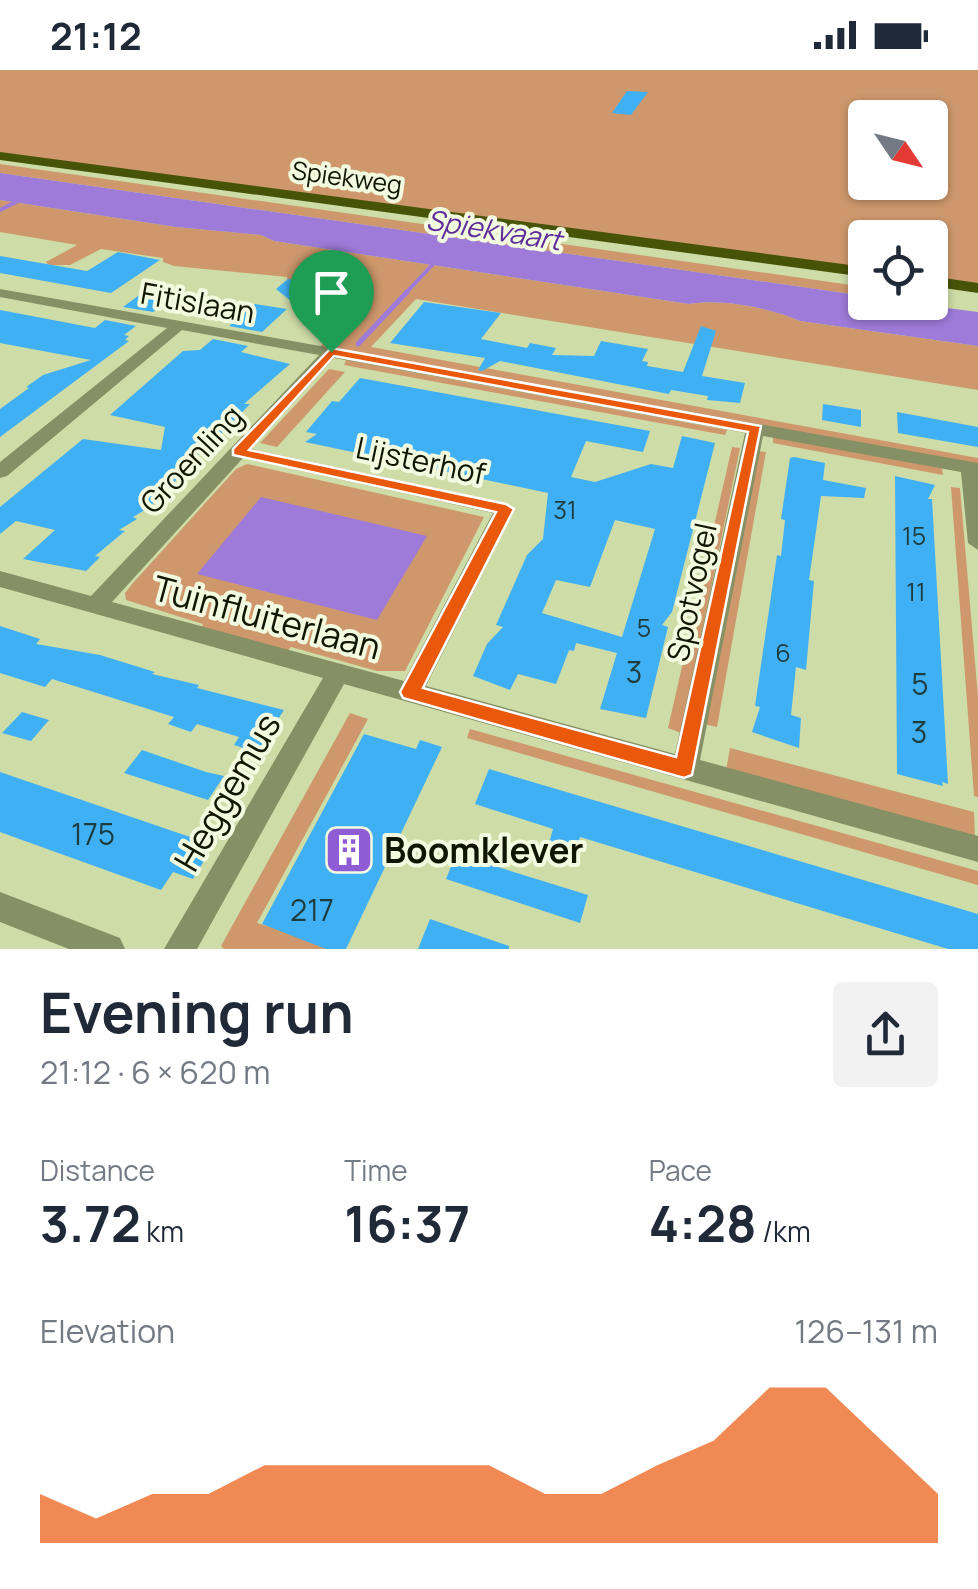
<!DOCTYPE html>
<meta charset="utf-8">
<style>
:root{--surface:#fff;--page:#f2f2f3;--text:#1f2937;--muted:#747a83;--accent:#ea580c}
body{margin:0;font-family:Manrope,sans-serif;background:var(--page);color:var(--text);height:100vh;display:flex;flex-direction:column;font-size:38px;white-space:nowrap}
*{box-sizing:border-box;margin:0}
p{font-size:32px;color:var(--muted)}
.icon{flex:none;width:55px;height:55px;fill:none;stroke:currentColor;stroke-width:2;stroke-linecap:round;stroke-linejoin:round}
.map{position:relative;height:879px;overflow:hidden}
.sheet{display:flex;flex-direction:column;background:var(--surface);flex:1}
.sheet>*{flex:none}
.needle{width:65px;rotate:125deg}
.tools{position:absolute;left:848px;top:30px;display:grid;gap:20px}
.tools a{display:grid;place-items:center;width:100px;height:100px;border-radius:10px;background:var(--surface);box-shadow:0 2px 8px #0004;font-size:50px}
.pin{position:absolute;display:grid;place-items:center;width:85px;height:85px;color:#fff;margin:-102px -42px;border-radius:50% 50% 50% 0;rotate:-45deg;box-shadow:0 0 10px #0007}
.pin .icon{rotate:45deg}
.round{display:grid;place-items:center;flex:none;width:105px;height:105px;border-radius:10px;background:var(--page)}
.headline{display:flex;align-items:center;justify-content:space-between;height:170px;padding:0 40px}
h1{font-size:55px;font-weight:700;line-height:75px}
.figures{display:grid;grid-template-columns:repeat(3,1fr);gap:15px;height:170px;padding:10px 40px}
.figures div{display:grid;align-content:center}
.figures b{font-size:50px;font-weight:700}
.figures small{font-size:28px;font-weight:400}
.figures p{font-size:28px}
.chart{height:280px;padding:20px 40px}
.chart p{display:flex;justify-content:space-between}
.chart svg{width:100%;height:180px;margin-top:10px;fill:var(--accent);opacity:.7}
.status{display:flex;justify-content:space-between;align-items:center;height:70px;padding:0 50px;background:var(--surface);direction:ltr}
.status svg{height:28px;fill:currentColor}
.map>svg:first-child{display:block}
.green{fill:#ce986c;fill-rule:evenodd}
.water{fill:#9e7bd9}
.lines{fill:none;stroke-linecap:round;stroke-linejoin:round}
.stream-far1{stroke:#9e7bd9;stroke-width:4}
.stream{stroke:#9e7bd9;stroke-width:5}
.building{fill:#40b0f4;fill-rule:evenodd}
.minor{fill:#859064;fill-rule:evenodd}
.major{fill:#475408;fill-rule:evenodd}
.route{fill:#ea580c;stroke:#fff;stroke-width:2.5;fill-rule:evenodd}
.labels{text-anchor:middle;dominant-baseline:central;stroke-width:8;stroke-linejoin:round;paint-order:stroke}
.far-street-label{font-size:25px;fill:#111603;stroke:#f2fadf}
.number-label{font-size:25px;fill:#1d3c3f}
.far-water-label{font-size:28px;font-style:italic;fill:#5e2c9b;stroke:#f2fadf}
.street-label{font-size:30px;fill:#111603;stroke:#f2fadf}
.near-number-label{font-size:30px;fill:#1d3c3f}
.near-street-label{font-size:35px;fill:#111603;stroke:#f2fadf}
.near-poi-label{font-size:35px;font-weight:bold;fill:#111603;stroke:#f2fadf;text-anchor:start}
</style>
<div class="status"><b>21:12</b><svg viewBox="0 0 49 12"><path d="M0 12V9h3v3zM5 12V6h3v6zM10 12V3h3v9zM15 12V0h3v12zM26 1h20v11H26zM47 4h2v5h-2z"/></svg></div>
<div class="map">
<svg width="978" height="879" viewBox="0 0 978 879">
<rect width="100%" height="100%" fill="#cedca7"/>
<!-- green -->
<path class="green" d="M0 0H978V214L930 208V168H865V199L0 83ZM865 48H930V112H865Z
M0 94 865 217V226L0 103Z
M0 130 176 157 261 165 274 171 689 234C721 228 770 238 800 251L978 276V320L416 229 371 277 978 388V395L320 277 367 226 318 229 288 212 287 207 174 196 163 192V188L101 179 70 195H49L46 192 77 175 0 162Z
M346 290 727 360 725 365 344 295Z
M329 299 345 302 277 377 260 373Z
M773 367 942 398 943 405 773 373Z
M732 377 740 378 681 663 668 658Z
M756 381 766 382 717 657 704 654Z
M247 394 484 447 405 601H377L291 577 287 581 201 558 203 554 126 530 125 523 133 513 236 399Z
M951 417 960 418 978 627V727L974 726Z
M350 643 368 649 257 853 341 879H224L221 876Z
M470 659 978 801V815L467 668Z
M730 678 974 742 975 768 726 701Z"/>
<!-- water -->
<path class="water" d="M0 103 865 226V232L908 233 978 242V276L800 251C770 238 721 228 689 234L274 171 261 165 176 157 0 130Z
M261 427 427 466 377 550 197 504Z"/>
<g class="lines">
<!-- stream-far1 -->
<path class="stream-far1" d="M0 140 16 132
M405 224 432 195"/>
<!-- stream -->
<path class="stream" d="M358 274 407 222"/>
</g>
<!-- building -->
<path class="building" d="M627 21 648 22 631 45 612 43Z
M118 182 160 190 111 223 0 203V186L87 201Z
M288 209 342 218 312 248 276 219Z
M153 215 182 220 153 242 123 237Z
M424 232 501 243 481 269 527 278 530 273 556 278 552 285 594 286 601 271 648 279 642 291 648 292 647 296 683 302 701 256 716 261 702 306 745 313 740 333 707 330 708 326 671 320 669 324 648 320 500 291 482 301 478 300 485 288 390 273Z
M255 234 287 239 262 262 229 256Z
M0 240 95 258 105 250 136 256 124 265 129 266 125 270 129 271 0 367V339L29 318 26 317 43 305 91 290 0 273Z
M213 269 248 276 241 282 290 294 244 334H250L223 362 195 380 201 381 188 398 150 437 133 447 137 449 119 460 125 461 95 486 100 487 86 501 23 489 55 460 16 451 0 464V437L83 369 161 380 165 357 110 345 183 281 200 280Z
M360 308 650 361 643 382 586 371 571 407 595 412 651 394 673 398 682 366 715 373 672 542 662 555 668 557 646 648 600 639 617 583 576 573 574 581 569 580 556 614 518 604 510 620 473 606 487 574 503 557 496 555 527 485 543 469 548 423 305 372 317 364 306 362 332 331 339 332ZM615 450 655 459 622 567 542 543 556 510 590 517Z
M823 334 861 340V357L822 350Z
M897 342 978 357V377L898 363Z
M794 387 825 393 823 410 866 418 864 428 821 426 809 510 814 511 806 600 796 597 791 645 801 648 799 678 752 662 760 637 755 636 777 485 781 486 785 450 781 449 790 388Z
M895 406 935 415 928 429H932L948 714 942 712 943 716 897 704Z
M0 556 40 569 36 574 100 585 155 602 152 604 199 615 197 618 284 640 257 682 234 675 239 667 197 654 191 662 168 654 174 647 52 609 45 617 0 603Z
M22 642 49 650 31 671 2 663Z
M364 664 416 679 420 670 442 677 346 879H326L262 854Z
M142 680 206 702 224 706 208 730 124 703Z
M489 699 978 844V879H948L580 767 576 781 549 773 553 759 475 734Z
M0 702 193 768 187 778 208 784 193 809 173 802 161 820 0 762Z
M456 784 588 825 580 853 446 809Z
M430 849 509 876V879H418Z"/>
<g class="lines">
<!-- minor -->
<path class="minor" d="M0 219 978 393V480L968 473 961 402 763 366 700 690 978 766V792L344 614 197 879H164L323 608 0 517V501L91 526 319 285 182 260 7 406 0 408V392L167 258 0 227ZM334 288 745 363 675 684 426 616 515 439 505 433 251 379ZM243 388 493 443 404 611 112 532Z
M0 822 120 868 125 879H69L0 852Z"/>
<!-- major -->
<path class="major" d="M0 82 865 197V207L0 90Z
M930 206 978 213V223L930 216Z"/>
</g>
<!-- route -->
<path class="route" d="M331 278 761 356 692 705 684 708 403 628 400 622 496 442 233 385V379ZM334 286 748 362 676 687 423 618 514 439 506 434 249 380Z"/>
<!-- icons -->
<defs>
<g id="building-square" transform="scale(2.5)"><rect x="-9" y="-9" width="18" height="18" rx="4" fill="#8e5dd6" stroke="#f2fadf"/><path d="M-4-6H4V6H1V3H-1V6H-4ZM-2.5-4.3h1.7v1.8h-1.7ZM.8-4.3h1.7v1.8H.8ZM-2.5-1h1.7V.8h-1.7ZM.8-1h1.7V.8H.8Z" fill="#fff"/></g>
</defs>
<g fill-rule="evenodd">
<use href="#building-square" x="349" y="780"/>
</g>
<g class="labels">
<!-- far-street labels -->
<g class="far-street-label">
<text transform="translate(347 107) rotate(8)">Spiekweg</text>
</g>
<!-- number labels -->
<g class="number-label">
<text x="565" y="439">31</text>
<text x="914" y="465">15</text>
<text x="916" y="521">11</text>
<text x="644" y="557">5</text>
<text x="783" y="582">6</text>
</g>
<!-- far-water labels -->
<g class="far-water-label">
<text transform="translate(494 159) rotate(9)">Spiekvaart</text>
</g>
<!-- street labels -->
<g class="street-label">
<text transform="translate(198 232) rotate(10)">Fitislaan</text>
<text transform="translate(191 389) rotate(-47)">Groenling</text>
<text transform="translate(421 390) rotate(12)">Lijsterhof</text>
<text transform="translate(691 522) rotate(-78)">Spotvogel</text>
</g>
<!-- near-number labels -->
<g class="near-number-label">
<text x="634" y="601">3</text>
<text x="920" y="613">5</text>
<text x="919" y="661">3</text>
<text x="93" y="763">175</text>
<text x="312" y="839">217</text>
</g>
<!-- near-street labels -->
<g class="near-street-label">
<text transform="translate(267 547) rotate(15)">Tuinfluiterlaan</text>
<text transform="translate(227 722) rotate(-60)">Heggemus</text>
</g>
<!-- near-poi labels -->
<g class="near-poi-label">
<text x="384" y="780">Boomklever</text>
</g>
</g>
</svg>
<div class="tools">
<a><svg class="needle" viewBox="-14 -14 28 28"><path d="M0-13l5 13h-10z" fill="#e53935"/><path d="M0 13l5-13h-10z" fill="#747a83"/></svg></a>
<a><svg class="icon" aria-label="locate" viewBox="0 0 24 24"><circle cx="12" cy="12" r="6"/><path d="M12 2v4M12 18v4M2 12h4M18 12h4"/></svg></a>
</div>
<div class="pin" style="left:331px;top:282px;background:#1e9e55"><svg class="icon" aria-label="arrive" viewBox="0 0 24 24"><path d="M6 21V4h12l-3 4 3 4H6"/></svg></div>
</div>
<section class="sheet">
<div class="headline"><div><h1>Evening run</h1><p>21:12 · 6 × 620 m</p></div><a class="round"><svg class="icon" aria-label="share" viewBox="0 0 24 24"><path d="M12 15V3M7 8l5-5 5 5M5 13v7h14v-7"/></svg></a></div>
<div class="figures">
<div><p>Distance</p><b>3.72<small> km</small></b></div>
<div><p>Time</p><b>16:37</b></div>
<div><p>Pace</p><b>4:28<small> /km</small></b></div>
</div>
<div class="chart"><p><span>Elevation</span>126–131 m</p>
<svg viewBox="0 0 160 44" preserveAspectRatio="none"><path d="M0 44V32L10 38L20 32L30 32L40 25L50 25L60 25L70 25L80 25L90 32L100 32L110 25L120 19L130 6L140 6L150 19L160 32V44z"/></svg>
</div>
</section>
